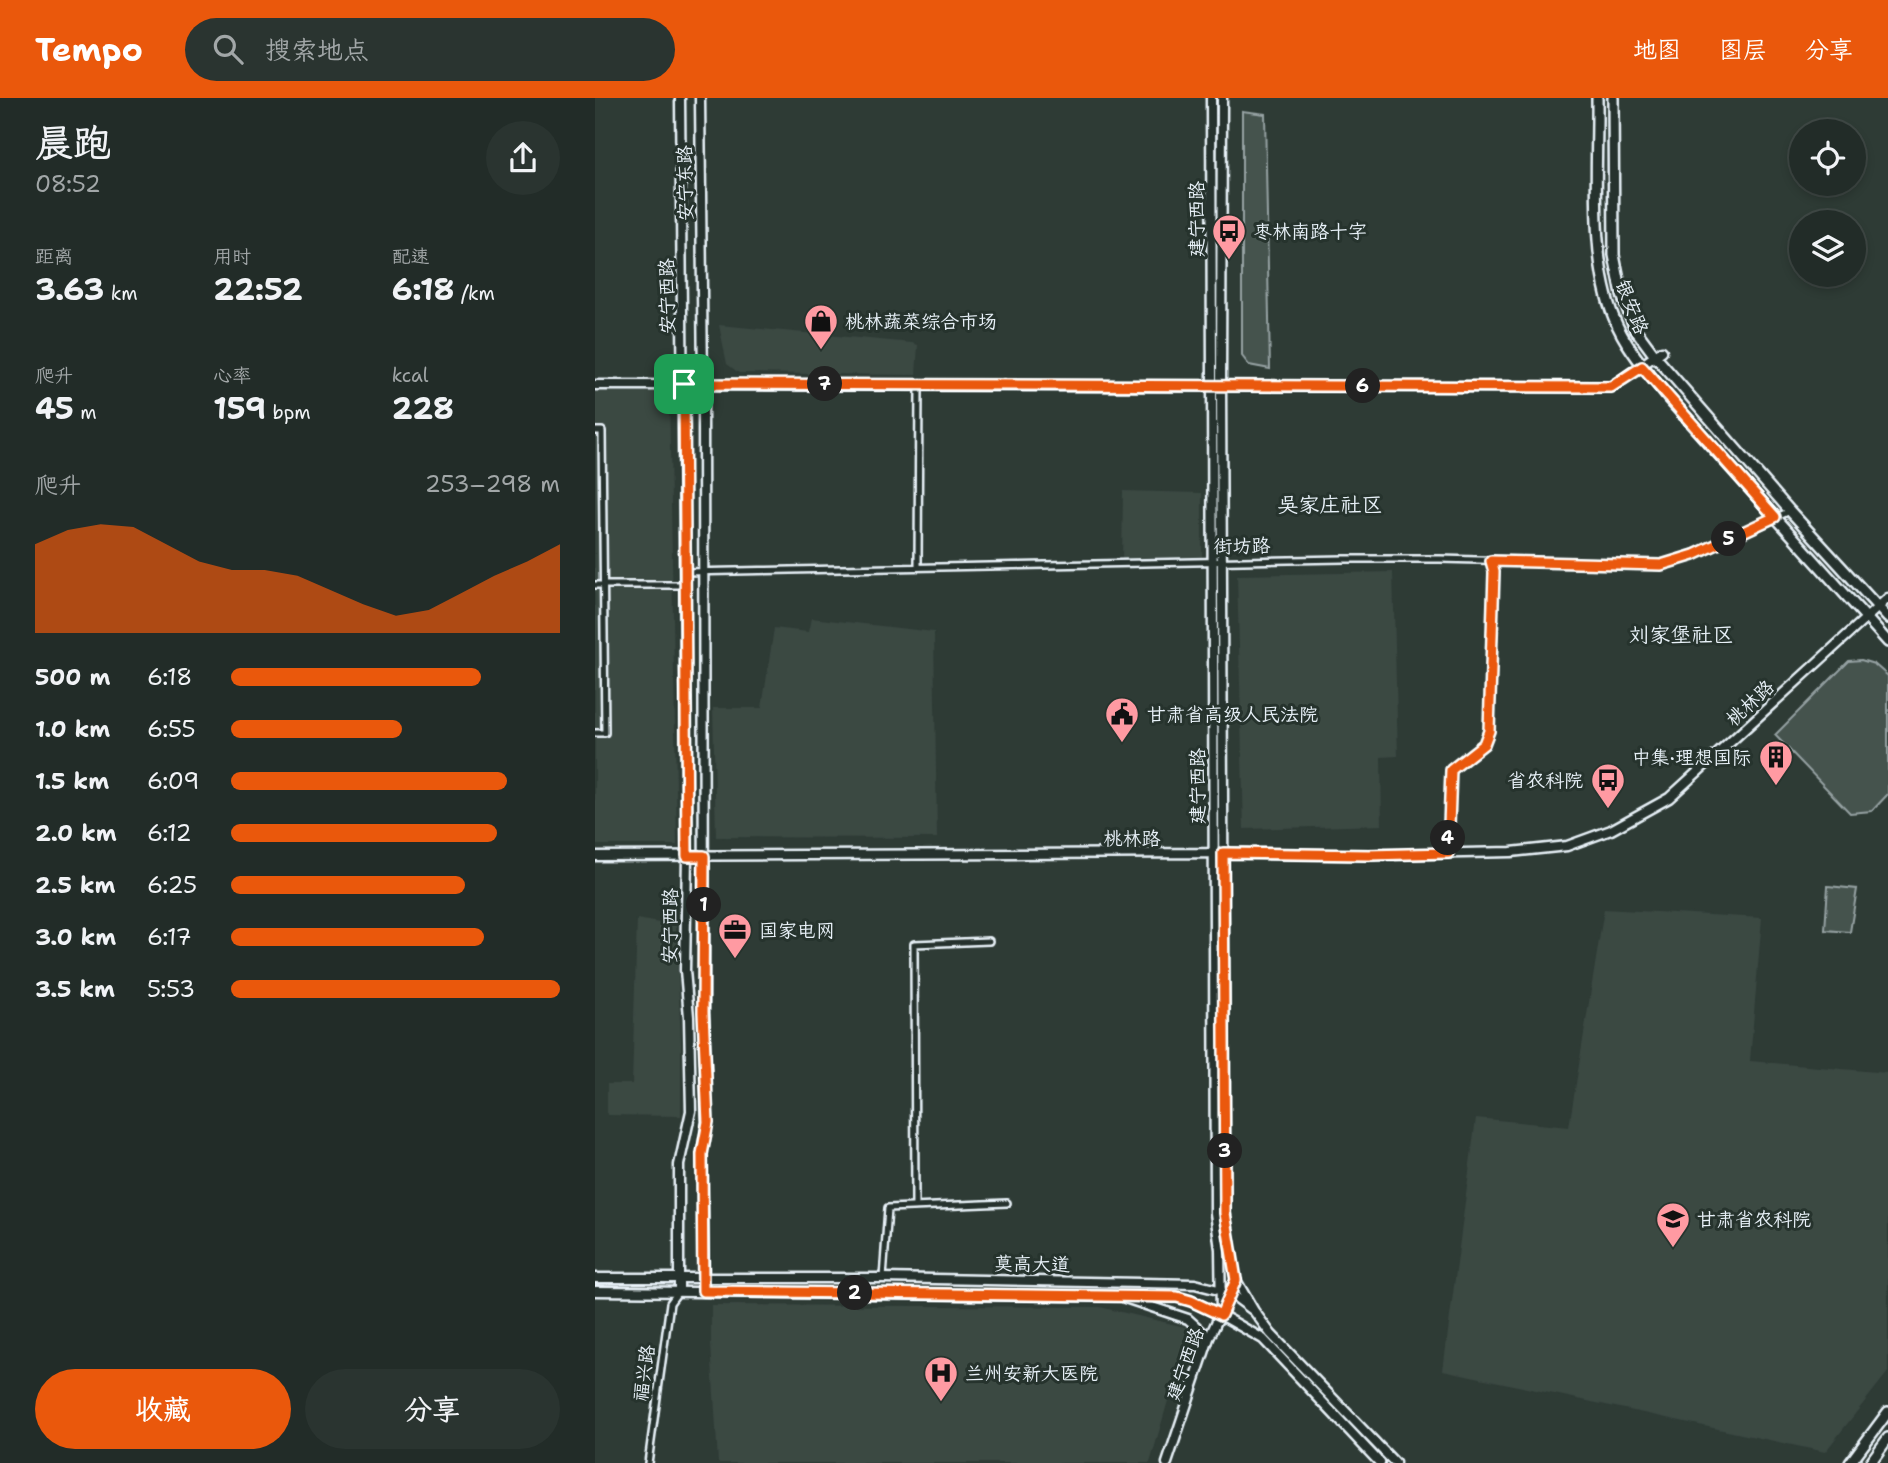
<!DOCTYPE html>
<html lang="zh">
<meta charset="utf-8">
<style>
:root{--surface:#222c28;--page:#2a3430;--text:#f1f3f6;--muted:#a2a7a8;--line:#3f4845;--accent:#ea580c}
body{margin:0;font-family:"Shantell Sans","LXGW WenKai TC",sans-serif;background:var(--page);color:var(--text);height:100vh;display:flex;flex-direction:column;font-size:26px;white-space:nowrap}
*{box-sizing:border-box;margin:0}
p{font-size:23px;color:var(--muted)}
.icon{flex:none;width:38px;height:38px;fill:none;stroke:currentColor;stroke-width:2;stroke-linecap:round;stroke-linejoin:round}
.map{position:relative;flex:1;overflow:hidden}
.sheet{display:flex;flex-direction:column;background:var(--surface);width:595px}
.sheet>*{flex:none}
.controls{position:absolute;left:1194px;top:21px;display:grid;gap:14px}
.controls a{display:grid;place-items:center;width:77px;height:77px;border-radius:50%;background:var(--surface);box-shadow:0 4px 10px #0003,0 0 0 2px var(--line);font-size:35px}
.pin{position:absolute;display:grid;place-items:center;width:60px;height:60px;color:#fff;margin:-30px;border-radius:14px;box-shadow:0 4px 10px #0006}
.km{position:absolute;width:35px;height:35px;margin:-18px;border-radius:50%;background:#222;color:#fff;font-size:19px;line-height:35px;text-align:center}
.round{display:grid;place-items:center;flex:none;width:74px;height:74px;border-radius:37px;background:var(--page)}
.head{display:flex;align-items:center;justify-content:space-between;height:119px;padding:0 35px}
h1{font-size:38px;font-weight:700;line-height:52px}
.figures{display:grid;grid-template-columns:repeat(3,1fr);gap:10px;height:119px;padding:7px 35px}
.figures div{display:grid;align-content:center}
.figures b{font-size:30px;font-weight:700}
.figures small{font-size:19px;font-weight:400}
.figures p{font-size:19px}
.chart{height:196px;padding:14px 35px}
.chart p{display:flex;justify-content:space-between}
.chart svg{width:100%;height:126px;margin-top:7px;fill:var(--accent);opacity:.7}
.button{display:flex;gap:14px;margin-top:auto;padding:14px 35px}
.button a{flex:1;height:80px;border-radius:42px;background:var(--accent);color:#fff;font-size:28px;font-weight:700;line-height:80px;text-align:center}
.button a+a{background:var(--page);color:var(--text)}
ul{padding:0 35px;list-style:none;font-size:23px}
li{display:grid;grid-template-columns:112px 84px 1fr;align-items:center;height:52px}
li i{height:18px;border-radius:9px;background:var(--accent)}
header{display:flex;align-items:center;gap:42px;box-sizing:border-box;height:98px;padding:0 35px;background:var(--accent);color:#fff}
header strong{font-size:33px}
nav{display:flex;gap:38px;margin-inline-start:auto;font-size:24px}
.search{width:490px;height:63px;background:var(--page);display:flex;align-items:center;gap:18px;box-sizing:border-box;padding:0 24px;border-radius:38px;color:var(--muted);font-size:26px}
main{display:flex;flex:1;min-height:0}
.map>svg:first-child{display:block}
.built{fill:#3b4843}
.green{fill:#45524e;stroke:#96a2a3;stroke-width:2}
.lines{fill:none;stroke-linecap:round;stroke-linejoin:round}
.street-casing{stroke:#e8f1f8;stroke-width:10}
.secondary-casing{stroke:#e8f1f8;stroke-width:13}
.primary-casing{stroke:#e8f1f8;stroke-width:14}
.street{stroke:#26332d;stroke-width:5}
.secondary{stroke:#26332d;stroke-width:8}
.primary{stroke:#26332d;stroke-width:9}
.route-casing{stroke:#fff;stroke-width:14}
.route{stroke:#ea580c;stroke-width:9}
.labels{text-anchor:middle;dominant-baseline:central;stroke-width:6;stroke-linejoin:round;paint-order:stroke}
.street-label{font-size:19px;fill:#e8f1f8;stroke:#26332d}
.poi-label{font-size:19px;fill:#e8f1f8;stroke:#26332d;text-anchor:start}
.neighbourhood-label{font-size:21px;fill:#e8f1f8;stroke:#26332d}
</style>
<header>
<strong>Tempo</strong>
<div class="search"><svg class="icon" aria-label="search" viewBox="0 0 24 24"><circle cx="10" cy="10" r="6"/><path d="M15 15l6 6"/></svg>搜索地点</div>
<nav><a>地图</a><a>图层</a><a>分享</a></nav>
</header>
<main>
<section class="sheet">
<div class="head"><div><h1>晨跑</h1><p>08:52</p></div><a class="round"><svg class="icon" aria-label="share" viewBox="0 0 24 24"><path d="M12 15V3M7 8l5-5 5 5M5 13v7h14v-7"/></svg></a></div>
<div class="figures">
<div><p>距离</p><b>3.63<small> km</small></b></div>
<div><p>用时</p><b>22:52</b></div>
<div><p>配速</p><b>6:18<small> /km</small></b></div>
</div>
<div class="figures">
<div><p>爬升</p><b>45<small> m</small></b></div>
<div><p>心率</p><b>159<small> bpm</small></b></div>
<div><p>kcal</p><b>228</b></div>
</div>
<div class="chart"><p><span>爬升</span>253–298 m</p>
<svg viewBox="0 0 160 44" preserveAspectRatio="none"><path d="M0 44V13L10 8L20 6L30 7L40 13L50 19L60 22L70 22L80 24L90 29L100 34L110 38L120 36L130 30L140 24L150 19L160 13V44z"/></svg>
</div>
<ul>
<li><b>500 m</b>6:18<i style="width:76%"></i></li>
<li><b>1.0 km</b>6:55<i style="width:52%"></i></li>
<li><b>1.5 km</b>6:09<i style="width:84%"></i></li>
<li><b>2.0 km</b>6:12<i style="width:81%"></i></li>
<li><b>2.5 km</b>6:25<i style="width:71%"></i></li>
<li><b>3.0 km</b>6:17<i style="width:77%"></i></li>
<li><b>3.5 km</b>5:53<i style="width:100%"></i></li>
</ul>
<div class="button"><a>收藏</a><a>分享</a></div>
</section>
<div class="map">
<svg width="1293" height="1365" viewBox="0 0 1293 1365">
<rect width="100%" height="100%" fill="#2e3b35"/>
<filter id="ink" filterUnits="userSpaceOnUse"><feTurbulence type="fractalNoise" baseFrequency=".0143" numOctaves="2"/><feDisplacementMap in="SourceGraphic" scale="14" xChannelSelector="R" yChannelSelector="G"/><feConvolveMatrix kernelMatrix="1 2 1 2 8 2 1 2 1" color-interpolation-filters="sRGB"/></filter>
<g filter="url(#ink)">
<!-- built -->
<path class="built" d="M124 227 317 245 323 247 321 277 144 275 132 266Z
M0 291 74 292 82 747H0Z
M528 393 607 395V465H527Z
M798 474 803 658 786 659 787 727 649 731 642 477Z
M216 520 339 534 342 740 121 739 118 610H167L179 530 213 534Z
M1009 811 1167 820 1155 963 1293 975V1274L1230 1354 848 1272 881 1020 974 1029Z
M42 821 81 828 86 946V1018L12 1017V986H37Z
M116 1207 505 1209 594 1230 555 1365H123L116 1246Z"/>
<!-- green -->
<path class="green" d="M647 13 670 16 675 271 654 267 647 258Z
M1266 562 1279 566 1293 578V696L1277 713 1255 715 1180 637 1254 563Z
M1233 788 1262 791 1255 834 1230 832Z"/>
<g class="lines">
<!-- street casing -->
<g class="street-casing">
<path id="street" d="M0 333H7L10 635H0
M323 469 324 287
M90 474 749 461H845L1066 467 1108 453 1195 413
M0 487H90
M853 755 856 672 889 646 894 633 899 474 896 463
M320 1109 319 846 394 843
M288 1180 293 1110 412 1105
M53 1365 75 1205 83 1194"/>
</g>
<!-- secondary casing -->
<g class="secondary-casing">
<path id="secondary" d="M105 0 108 287 109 914 112 1024 107 1056 109 1193
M616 0 620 1115 625 1151 626 1217
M627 0 626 288 630 1115 641 1182 659 1213
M0 287 1016 289 1067 253
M0 758 618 755 774 757 916 754 972 748 1016 732 1074 700 1293 500
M0 1180H288L600 1186 635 1195 659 1213 676 1236 800 1365
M0 1193 582 1199 596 1203 626 1217 668 1241 785 1365
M84 1193V1067L96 1013 94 919 90 872 92 758 85 0
M530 1200 593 1221 614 1240
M572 1365 614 1240 641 1182"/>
</g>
<!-- primary casing -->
<g class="primary-casing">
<path id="primary" d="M1002 0C1003 65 994 160 1019 220 1031 250 1053 274 1073 300L1293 544
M1018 0 1019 157 1027 197 1040 231 1060 258 1195 413 1293 520
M1255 1365 1293 1314
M1275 1365 1293 1340"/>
</g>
<!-- street -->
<use href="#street" class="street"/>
<!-- secondary -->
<use href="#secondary" class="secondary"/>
<!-- primary -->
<use href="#primary" class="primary"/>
</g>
</g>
<g class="lines" filter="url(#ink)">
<!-- route casing -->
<g class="route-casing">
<path id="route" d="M1047 269 1180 419 1099 457 1066 467 896 463 899 474 894 633 889 646 856 672 853 755 774 757 628 755 630 1115 641 1182 626 1217 596 1203 582 1199 108 1193 107 1056 113 1024 108 914 109 758H92L89 286 1016 289Z"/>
</g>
<!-- route -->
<use href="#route" class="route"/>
</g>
<!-- icons -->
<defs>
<g id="bus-pin" transform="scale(1.75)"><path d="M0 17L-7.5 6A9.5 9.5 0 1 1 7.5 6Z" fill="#ff9aa2" stroke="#26332d"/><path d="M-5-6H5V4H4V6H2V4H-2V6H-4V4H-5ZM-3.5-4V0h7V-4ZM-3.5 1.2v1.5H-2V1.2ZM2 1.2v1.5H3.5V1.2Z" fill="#111"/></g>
<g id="shop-pin" transform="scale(1.75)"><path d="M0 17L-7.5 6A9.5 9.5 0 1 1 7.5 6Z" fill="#ff9aa2" stroke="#26332d"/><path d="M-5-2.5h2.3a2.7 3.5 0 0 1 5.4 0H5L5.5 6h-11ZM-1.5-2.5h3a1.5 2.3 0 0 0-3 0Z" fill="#111"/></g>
<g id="civic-pin" transform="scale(1.75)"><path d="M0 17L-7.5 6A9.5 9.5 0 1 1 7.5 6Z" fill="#ff9aa2" stroke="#26332d"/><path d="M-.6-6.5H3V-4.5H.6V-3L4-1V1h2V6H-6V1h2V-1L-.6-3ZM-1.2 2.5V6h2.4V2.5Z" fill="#111"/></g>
<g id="building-pin" transform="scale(1.75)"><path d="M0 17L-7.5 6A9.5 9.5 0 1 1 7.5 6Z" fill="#ff9aa2" stroke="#26332d"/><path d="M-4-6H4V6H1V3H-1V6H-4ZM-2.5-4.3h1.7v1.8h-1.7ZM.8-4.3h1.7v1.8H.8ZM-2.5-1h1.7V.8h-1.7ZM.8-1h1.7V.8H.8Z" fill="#111"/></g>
<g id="office-pin" transform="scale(1.75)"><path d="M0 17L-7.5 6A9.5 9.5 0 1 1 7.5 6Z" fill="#ff9aa2" stroke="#26332d"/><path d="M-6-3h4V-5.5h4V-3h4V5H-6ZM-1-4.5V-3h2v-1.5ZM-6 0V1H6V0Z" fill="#111"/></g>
<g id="university-pin" transform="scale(1.75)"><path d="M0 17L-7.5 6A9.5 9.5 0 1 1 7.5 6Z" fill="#ff9aa2" stroke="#26332d"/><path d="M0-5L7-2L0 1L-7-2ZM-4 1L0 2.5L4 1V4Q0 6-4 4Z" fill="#111"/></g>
<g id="hospital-pin" transform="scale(1.75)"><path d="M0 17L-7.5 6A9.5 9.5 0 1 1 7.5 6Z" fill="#ff9aa2" stroke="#26332d"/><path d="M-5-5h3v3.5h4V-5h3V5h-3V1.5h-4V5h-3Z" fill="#111"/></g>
</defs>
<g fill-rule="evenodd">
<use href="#bus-pin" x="634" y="133"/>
<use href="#shop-pin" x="226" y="223"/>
<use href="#civic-pin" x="527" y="616"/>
<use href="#building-pin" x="1181" y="659"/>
<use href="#bus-pin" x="1013" y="682"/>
<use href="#office-pin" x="140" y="832"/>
<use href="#university-pin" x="1078" y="1121"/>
<use href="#hospital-pin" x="346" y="1275"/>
</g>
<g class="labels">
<!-- street labels -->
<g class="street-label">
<text transform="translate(90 85) rotate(-91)">安宁东路</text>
<text transform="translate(601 121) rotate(-90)">建宁西路</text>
<text transform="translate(72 198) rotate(-91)">安宁西路</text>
<text transform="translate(1037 209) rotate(68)">银安路</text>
<text transform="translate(647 448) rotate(-1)">街坊路</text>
<text transform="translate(1155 605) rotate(-43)">桃林路</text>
<text transform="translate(602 688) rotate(-90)">建宁西路</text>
<text x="537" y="740">桃林路</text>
<text transform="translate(75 828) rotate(-89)">安宁西路</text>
<text transform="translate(437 1166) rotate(1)">莫高大道</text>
<text transform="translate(590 1266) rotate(-70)">建宁西路</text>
<text transform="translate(49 1275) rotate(-82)">福兴路</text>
</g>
<!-- poi labels -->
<g class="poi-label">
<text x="658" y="133">枣林南路十字</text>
<text x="250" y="223">桃林蔬菜综合市场</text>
<text x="552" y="616">甘肃省高级人民法院</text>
<text x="1156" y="659" text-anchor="end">中集·理想国际</text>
<text x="988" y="682" text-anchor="end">省农科院</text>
<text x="164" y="832">国家电网</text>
<text x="1102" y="1121">甘肃省农科院</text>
<text x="370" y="1275">兰州安新大医院</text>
</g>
<!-- neighbourhood labels -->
<g class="neighbourhood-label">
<text x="735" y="407">吴家庄社区</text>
<text x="1086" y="537">刘家堡社区</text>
</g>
</g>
</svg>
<div class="controls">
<a><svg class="icon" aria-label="locate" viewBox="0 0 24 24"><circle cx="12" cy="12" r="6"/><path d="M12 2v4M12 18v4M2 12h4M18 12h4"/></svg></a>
<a><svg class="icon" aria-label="layers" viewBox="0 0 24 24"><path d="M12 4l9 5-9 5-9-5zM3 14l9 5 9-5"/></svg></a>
</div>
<div class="pin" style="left:89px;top:286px;background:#1e9e55"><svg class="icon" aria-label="arrive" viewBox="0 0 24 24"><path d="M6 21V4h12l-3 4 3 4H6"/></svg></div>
<b class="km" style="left:109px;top:807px">1</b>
<b class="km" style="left:260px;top:1195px">2</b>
<b class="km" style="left:630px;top:1053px">3</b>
<b class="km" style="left:853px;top:740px">4</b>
<b class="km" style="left:1134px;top:441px">5</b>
<b class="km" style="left:768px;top:288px">6</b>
<b class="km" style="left:230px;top:286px">7</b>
</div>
</main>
